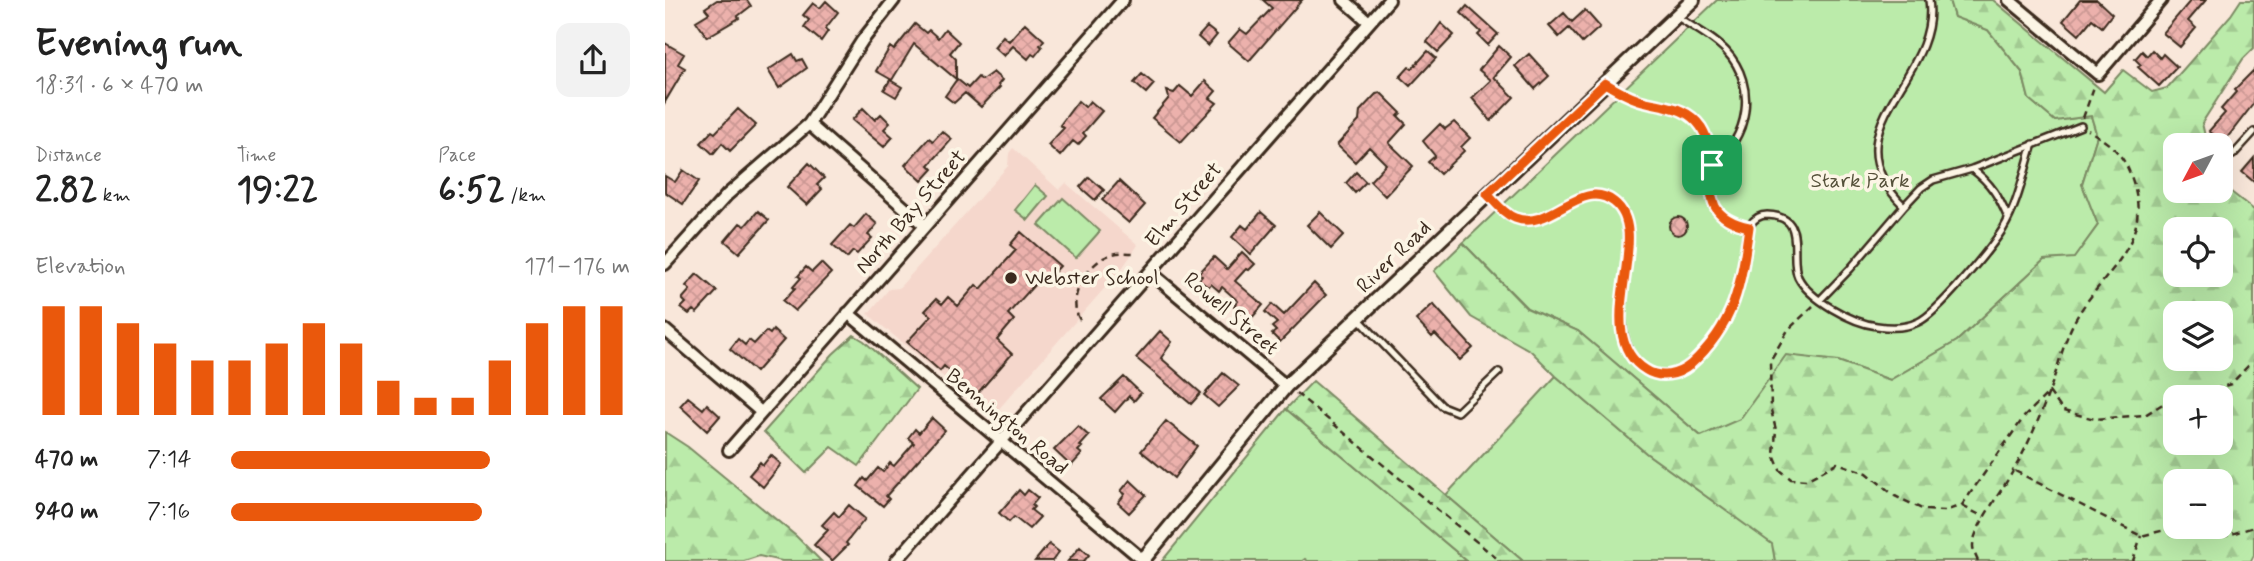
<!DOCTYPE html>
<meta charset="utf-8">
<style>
:root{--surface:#fff;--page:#f2f2f2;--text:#222;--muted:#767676;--accent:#ea580c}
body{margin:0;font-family:Mynerve,sans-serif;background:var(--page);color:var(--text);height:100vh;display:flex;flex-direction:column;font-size:26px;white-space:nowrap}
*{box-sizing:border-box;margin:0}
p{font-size:23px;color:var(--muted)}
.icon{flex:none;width:38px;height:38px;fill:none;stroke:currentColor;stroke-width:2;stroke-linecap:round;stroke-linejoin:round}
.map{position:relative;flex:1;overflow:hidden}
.sheet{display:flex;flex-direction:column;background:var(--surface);width:665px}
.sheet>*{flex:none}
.needle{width:46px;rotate:229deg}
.tools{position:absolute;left:1498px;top:133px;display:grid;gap:14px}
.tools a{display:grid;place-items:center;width:70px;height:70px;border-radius:14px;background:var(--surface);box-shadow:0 7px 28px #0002;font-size:35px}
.pin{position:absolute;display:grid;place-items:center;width:60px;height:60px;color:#fff;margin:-30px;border-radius:14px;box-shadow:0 4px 10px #0006}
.round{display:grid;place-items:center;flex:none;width:74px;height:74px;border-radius:14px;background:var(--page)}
.summary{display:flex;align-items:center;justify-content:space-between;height:119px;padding:0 35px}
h1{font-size:38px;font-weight:800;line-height:52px}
.figures{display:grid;grid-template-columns:repeat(3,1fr);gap:10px;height:119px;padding:7px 35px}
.figures div{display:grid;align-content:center}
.figures b{font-size:35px;font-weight:800}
.figures small{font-size:19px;font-weight:400}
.figures p{font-size:19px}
.chart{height:196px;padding:14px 35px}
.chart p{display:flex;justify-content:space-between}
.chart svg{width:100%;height:126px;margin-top:7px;stroke:var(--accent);stroke-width:6}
ul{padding:0 35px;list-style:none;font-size:23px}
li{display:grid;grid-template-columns:112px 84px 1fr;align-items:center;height:52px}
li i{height:18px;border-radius:9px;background:var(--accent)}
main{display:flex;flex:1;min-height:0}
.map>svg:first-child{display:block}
.built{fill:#f5d7cc}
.green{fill:#bbebaa;stroke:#7b8a64;stroke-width:2}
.forest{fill:url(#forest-firs);stroke:#7b8a64;stroke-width:2;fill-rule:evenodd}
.building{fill:url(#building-cross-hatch);stroke:#3b2a1e;stroke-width:2}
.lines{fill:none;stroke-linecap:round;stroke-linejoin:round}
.service-casing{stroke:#3b2a1e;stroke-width:10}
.minor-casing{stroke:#3b2a1e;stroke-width:16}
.tertiary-casing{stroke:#3b2a1e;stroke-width:18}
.path{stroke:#3b2a1e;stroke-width:2.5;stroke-dasharray:7 5;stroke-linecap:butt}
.service{stroke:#fcf5e5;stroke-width:5}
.minor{stroke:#fcf5e5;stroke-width:10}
.tertiary{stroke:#fcf5e5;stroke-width:12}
.route-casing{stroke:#fff;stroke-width:14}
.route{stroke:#ea580c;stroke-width:9}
.poi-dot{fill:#3b2a1e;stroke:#fcf5e5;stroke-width:2.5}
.labels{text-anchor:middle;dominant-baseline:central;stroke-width:7;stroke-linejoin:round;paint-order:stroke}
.park-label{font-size:21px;fill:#55513a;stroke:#fcf5e5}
.street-label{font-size:21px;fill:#3b2a1e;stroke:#fcf5e5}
.poi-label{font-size:21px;fill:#3b2a1e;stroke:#fcf5e5;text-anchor:start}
</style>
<main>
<section class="sheet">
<div class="summary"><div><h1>Evening run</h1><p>18:31 · 6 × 470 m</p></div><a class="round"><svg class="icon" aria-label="share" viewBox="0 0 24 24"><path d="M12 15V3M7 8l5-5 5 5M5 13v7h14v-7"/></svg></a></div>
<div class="figures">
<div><p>Distance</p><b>2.82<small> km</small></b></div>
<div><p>Time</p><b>19:22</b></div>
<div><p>Pace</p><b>6:52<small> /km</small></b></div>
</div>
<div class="chart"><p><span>Elevation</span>171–176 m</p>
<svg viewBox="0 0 160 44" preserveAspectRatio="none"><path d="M5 44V6M15 44V6M25 44V12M35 44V19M45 44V25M55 44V25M65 44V19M75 44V12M85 44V19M95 44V32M105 44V38M115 44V38M125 44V25M135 44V12M145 44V6M155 44V6"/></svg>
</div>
<ul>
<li><b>470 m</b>7:14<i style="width:65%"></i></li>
<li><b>940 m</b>7:16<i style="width:63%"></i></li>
</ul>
</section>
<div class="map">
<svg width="1589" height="561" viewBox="0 0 1589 561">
<defs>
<pattern id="forest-firs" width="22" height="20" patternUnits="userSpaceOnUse" patternTransform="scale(1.75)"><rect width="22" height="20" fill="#bbebaa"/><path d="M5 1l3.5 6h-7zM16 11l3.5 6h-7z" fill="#a2ca92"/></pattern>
<pattern id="building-cross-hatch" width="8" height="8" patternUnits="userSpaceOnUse" patternTransform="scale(1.75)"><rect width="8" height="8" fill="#ecb1ac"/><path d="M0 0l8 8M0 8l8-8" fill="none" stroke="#cb9894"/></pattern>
</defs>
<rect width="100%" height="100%" fill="#f9e7da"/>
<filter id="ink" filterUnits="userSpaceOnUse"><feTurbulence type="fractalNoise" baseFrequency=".0143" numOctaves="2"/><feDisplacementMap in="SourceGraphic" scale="14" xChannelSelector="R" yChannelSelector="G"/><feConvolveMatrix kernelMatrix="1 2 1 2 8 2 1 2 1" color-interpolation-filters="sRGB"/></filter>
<g filter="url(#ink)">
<!-- built -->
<path class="built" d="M348 148 394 190 401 183 473 245 458 267 332 411 327 413 317 409 203 314 224 289 234 288 343 166 344 153Z"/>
<!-- green -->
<path class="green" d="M1052 0H1284L1289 17 1323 30 1357 72 1364 99 1390 121 1426 116 1432 136 1417 184 1433 225 1409 259 1379 260 1292 341 1225 380 1173 361 1121 356 1075 420 1036 436 913 331 862 308 798 243Z
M370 185 383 196 363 220 350 210Z
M398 198 435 231 411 258 374 225Z
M891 376 981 453 1108 544 1110 561H858L781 495Z
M621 409 802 561H643L640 559 637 561H497Z"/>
<!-- forest -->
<path class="forest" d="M1284 0H1328L1439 92 1458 70 1487 92 1502 88 1566 15 1576 0H1589V48L1578 59 1537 123 1542 145H1510V191H1556V184L1589 210V555L1586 561H1110L1107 544 981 453 891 376 866 351 806 317 769 271 798 243 861 308 913 331 1036 436 1075 419 1121 355 1173 361 1225 380 1292 341 1379 260 1409 258 1433 225 1417 184 1432 136 1426 116 1390 121 1364 99 1357 72 1323 30 1289 17ZM1510 229H1556V275H1510ZM1556 313V359H1510V313ZM1510 397H1556V443H1510ZM1510 481H1556V527H1510Z
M189 335 199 341 252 389 194 466 167 447 141 473 99 432 168 354Z
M648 381 858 561H802L621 409Z
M0 432 23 447 131 536 156 561H117L94 556 79 561H0Z"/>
<!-- building -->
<path class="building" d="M52 0H82L86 6 73 16 74 18 42 37 31 21 44 13 40 8Z
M598 0H637L584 61 563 43 575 29 582 34 607 8Z
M1415 0H1432L1447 14 1437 27 1427 19 1414 35 1398 21Z
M1526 0H1541L1523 21 1531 28 1515 47 1498 33Z
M161 1 173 12 160 29 163 31 156 41 139 27 144 20 138 15 148 3 155 8Z
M802 6 833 34 823 45 813 35 816 32 796 13Z
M920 10 935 27 917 43 904 28 894 37 884 26 899 13 907 22Z
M360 23 379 40 375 45 377 47 370 56 367 54 363 59 348 46 339 56 329 47 338 36 344 41Z
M776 23 789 35 773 52 762 42Z
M250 24 261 33 264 30 273 38 280 29 294 42 285 53 291 59V79L249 44 227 80 211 71 225 47 229 50Z
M542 27 552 35 543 46 533 37Z
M0 43 19 54 13 64 20 68 0 102Z
M834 46 846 57 828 78 829 77 849 97 826 121 807 98 826 80 814 70Z
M1487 50 1495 58 1498 54 1512 67 1494 86 1473 67 1476 65 1470 59 1477 51 1482 56Z
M763 51 771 58 745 86 735 77 744 67 747 69Z
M128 54 132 61 137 59 142 68 114 88 103 70Z
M864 54 884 76 870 89 850 66Z
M1589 70V103L1558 143 1544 131 1560 113 1556 109 1571 92 1569 90Z
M328 72 337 80 333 85 335 87 316 107 300 93 289 103 280 96 292 79 303 88 313 77 317 80Z
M477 74 489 84 481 93 469 83Z
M225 80 237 87 231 97 219 90Z
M540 81 551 91 545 98 552 103 516 142 487 118 504 98 502 91 509 93 515 86 527 96Z
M716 93 736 113 733 116 741 124 724 143 748 166 720 196 705 181 721 164 704 147 690 162 672 145 694 121 695 111 711 94Z
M413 101 420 107 425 101 437 111 418 133 421 136 413 145 408 141 395 156 383 145 399 128 395 125Z
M198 108 210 120 216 114 225 123 219 129 228 137 219 147 187 120Z
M73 109 91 125 65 151 57 143 48 154 36 143 47 131 50 133Z
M789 122 805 138 796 147 799 151 775 174 763 162 770 156 758 141 775 124 780 129Z
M277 131 287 139 264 165 268 169 257 181 240 165 264 138 268 141Z
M1589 158V182L1577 172Z
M144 163 159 178 152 185 157 189 142 205 122 187Z
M18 170 34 181 18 204 0 192V176L10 182Z
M691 172 701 182 690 193 681 183Z
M424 177 439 190 430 200 415 187Z
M454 181 480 205 464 223 437 200Z
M93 211 104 220 74 253 60 241 75 223 80 226Z
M596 212 611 225 586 254 567 237 577 225 582 229Z
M655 212 679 235 666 249 642 225Z
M201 214 212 224 203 235 207 238 192 254 188 251 182 258 167 245 185 225 189 228Z
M1004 226a9 9 0 1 1 18 0a9 9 0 1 1-18 0Z
M356 232 395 266 384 278 379 274 343 314 349 320 332 340 347 354 311 395 279 366 275 371 242 342 266 316 260 311 271 299 277 304 283 297 293 306 311 285 316 289 351 250 345 245Z
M577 252 590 264 584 270 581 269 570 281 598 305 585 320 569 306 573 301 557 287 554 291 546 284 543 287 534 280 537 276 534 273 549 257 562 269Z
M156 263 166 273 130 311 118 301 130 288 128 287 136 278 133 276 141 267 147 272Z
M32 274 52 291 32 313 28 310 24 314 16 308 21 303 17 299 25 290 21 286Z
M649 283 661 295 615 342 607 334 611 331 607 327 612 323 600 312 607 304 619 315Z
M768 304 808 348 795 360 770 334 767 337 751 320Z
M108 330 119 340 91 372 65 349 73 339 80 345 84 340 89 344 101 331 105 334Z
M495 331 507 342 496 358 536 393 526 404 471 358Z
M558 373 574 386 553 407 539 395Z
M459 377 476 393 469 401 464 396 450 412 436 399Z
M23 397 38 409 42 404 55 416 42 431 15 406Z
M267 418 280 430 221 496 224 499 218 506 193 486 199 478 202 481 213 468 218 472 225 463 229 466 249 443 243 438 250 429 254 433Z
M501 421 532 446 509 478 476 451Z
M413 426 424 436 415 446 417 447 413 451 417 454 406 466 389 450Z
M106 455 116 464 98 487 84 475 95 462 98 465Z
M465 480 481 495 464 513 453 503 460 494 456 491Z
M354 490 359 495 363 490 373 498 367 505 369 507 366 510 375 517 364 529 349 517 344 522 334 513Z
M184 505 200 519 181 543 183 545 167 561 149 545 163 530 157 525 169 512 174 517Z
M384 544 394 552 387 561H370Z
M415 547 424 555 419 561H403Z"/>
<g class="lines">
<!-- service casing -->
<g class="service-casing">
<path id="service" d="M1011 16C1027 27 1047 36 1061 51 1093 85 1084 140 1047 165
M940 83C951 90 962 96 974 100 997 107 1021 105 1036 127 1062 168 1020 213 1084 227
M1568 155 1589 132
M1307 169C1326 183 1334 197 1343 218
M822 195C828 201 834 208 841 213 881 242 912 175 948 201 985 228 937 312 968 358 974 366 983 373 994 375 1009 377 1020 369 1031 359 1060 334 1072 299 1079 262 1081 250 1080 235 1085 225 1089 219 1095 215 1102 215 1144 216 1123 255 1133 277 1144 299 1187 323 1212 326 1225 328 1241 328 1253 322 1272 314 1326 248 1338 229 1353 204 1359 172 1368 144
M1239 206C1159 128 1276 79 1264 0
M1155 300 1185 269 1239 206 1256 188 1268 180 1307 169 1416 126
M693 318 777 406 792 412 834 372"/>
</g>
<!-- minor casing -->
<g class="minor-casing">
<path id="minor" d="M679 0 704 22
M1344 0 1433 74 1496 0
M144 124 259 225
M0 264 62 195 144 124 197 41 229 0
M485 272 621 386
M183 313 478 560
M0 330 96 412
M64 450 458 0
M231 561 724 0"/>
</g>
<!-- tertiary casing -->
<g class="tertiary-casing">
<path id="tertiary" d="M477 561 621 386 1028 0"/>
</g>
<!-- path -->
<path class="path" d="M1418 118 1430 84
M1148 306 1123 330 1105 361 1106 410 1111 430 1109 455 1115 470 1126 479 1141 480 1172 463 1202 473 1230 496 1259 510 1280 511 1297 505 1359 417 1384 392 1398 411 1430 419 1480 415 1496 405 1510 402
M415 320C400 297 424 260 448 254 456 252 463 253 470 253
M631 393 835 561
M1526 397 1566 384 1583 366 1589 365
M1350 471 1476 536 1512 527
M1297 506 1319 517
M1534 527 1560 536 1589 527
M1313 561C1311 557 1308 550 1308 546 1308 528 1339 488 1348 471 1363 446 1375 417 1385 389 1393 368 1398 344 1408 324 1433 275 1487 248 1469 185 1460 155 1449 146 1423 130
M1468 561 1476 536"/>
<!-- service -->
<use href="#service" class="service"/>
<!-- minor -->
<use href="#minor" class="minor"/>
<!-- tertiary -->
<use href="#tertiary" class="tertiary"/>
</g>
</g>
<g class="lines" filter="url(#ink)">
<!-- route casing -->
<g class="route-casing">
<path id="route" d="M940 83C951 90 962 96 974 100 997 107 1021 105 1036 127 1062 168 1020 213 1084 227 1076 285 1070 325 1025 365 1013 375 995 379 981 370 922 334 991 234 949 202 916 176 886 232 850 218 839 214 831 203 822 194Z"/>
</g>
<!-- route -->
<use href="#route" class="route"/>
</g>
<!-- markers -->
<circle class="poi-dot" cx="346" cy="278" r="7"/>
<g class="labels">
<!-- park labels -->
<g class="park-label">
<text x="1195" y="181">Stark Park</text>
</g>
<!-- street labels -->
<g class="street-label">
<text transform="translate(519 205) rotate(-49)">Elm Street</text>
<text transform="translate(246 212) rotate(-49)">North Bay Street</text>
<text transform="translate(729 257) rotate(-44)">River Road</text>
<text transform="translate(566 314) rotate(40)">Rowell Street</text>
<text transform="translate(342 422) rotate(40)">Bennington Road</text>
</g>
<!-- poi labels -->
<g class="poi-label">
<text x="360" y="278">Webster School</text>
</g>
</g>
</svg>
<div class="tools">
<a><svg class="needle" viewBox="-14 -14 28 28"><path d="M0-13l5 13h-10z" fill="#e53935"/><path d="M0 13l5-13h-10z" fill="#767676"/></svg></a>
<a><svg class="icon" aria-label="locate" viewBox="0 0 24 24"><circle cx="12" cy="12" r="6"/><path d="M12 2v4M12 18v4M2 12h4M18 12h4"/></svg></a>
<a><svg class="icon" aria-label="layers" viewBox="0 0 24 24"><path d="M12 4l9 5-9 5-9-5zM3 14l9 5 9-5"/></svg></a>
<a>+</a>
<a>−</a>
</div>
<div class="pin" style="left:1047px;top:165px;background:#1e9e55"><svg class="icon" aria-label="arrive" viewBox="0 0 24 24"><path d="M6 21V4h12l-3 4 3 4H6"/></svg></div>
</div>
</main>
